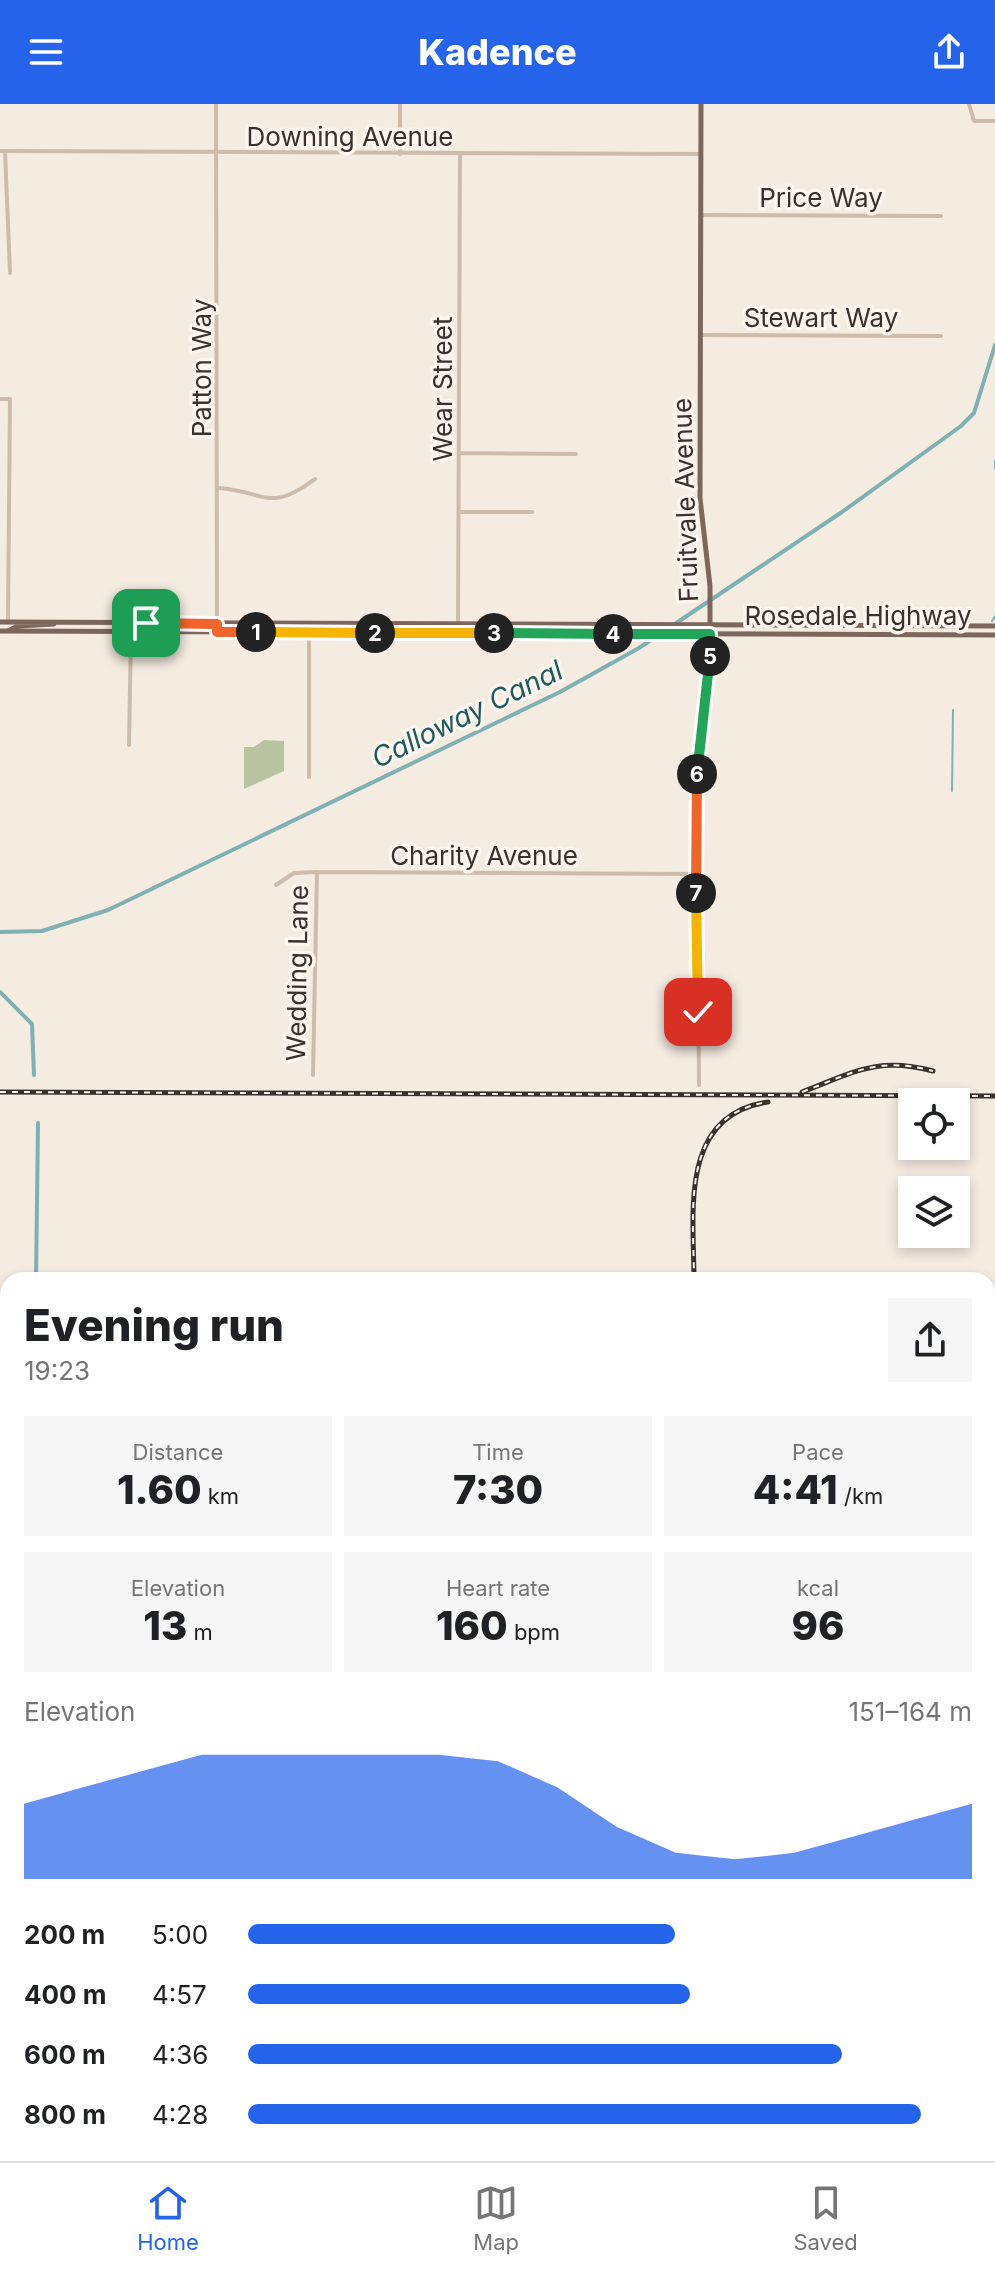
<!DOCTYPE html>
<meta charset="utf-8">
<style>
:root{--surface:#fff;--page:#f6f6f6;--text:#202124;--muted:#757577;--line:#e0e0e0;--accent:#2563eb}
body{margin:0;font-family:Inter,sans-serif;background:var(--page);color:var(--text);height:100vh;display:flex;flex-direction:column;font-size:30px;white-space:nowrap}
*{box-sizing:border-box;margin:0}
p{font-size:26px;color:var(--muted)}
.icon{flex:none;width:44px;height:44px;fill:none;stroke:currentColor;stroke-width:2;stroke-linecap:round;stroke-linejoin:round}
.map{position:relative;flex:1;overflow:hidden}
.details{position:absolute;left:0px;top:1168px;width:996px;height:890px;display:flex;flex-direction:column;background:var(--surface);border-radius:24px 24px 0 0;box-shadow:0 4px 12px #0003}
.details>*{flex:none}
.fabs{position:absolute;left:898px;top:984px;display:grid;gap:16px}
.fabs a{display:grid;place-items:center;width:72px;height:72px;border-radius:0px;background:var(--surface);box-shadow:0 4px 12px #0003;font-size:40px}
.pin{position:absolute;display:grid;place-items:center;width:68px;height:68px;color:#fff;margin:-34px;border-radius:16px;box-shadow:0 4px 12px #0006}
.km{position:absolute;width:40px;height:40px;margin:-20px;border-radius:50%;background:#222;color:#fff;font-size:22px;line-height:40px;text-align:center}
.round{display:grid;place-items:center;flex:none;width:84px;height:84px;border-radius:0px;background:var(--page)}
.head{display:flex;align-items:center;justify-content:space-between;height:136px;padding:0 24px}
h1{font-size:44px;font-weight:800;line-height:60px}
.stats{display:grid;grid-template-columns:repeat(3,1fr);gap:12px;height:136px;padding:8px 24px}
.stats div{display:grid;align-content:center;border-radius:0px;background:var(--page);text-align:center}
.stats b{font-size:40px;font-weight:800}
.stats small{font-size:22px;font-weight:400}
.stats p{font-size:22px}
.chart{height:224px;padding:16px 24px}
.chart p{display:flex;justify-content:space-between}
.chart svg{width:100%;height:144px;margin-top:8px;fill:var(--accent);opacity:.7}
ul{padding:0 24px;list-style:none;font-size:26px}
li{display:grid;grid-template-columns:128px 96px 1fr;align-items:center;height:60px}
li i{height:20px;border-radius:10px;background:var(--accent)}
header{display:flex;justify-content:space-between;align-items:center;height:104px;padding:0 24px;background:var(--accent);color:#fff;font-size:36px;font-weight:800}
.tab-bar{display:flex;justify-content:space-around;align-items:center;height:112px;border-top:2px solid var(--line);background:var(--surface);font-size:22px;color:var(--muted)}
.tab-bar a{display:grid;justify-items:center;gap:4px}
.tab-bar .active{color:var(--accent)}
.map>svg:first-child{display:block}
.green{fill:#b8c4a0}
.water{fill:#7fb0b2}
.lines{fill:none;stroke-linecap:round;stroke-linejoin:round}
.stream{stroke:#7fb0b2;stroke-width:2}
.canal{stroke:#7fb0b2;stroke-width:4}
.river{stroke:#7fb0b2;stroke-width:7}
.minor{stroke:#cdbbac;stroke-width:4}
.major{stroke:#7d675c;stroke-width:5}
.highway{stroke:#5c4a42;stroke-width:7}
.rail-casing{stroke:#3b302b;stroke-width:5}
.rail{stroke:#fbf5ee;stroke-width:2;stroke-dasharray:6;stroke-linecap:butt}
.split-1-casing{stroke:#fff;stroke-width:16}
.split-2-casing{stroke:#fff;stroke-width:16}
.split-3-casing{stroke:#fff;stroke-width:16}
.split-4-casing{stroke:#fff;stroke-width:16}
.split-5-casing{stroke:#fff;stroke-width:16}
.split-6-casing{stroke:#fff;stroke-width:16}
.split-7-casing{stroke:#fff;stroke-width:16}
.split-8-casing{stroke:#fff;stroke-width:16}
.split-1{stroke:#f0652b;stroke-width:10}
.split-2{stroke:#f5b400;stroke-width:10}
.split-3{stroke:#f5b400;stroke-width:10}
.split-4{stroke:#22a559;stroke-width:10}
.split-5{stroke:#22a559;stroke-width:10}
.split-6{stroke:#22a559;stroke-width:10}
.split-7{stroke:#f0652b;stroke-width:10}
.split-8{stroke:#f5b400;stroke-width:10}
.labels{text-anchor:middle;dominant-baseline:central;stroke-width:7;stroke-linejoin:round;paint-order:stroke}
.street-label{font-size:26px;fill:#3b302b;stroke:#fbf5ee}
.water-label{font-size:28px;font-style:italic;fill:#1f5a5e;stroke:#fbf5ee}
</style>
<header><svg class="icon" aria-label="menu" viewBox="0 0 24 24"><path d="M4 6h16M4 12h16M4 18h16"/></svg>Kadence<svg class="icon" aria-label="share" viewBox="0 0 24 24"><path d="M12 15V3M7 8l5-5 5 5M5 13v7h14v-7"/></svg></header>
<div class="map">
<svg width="995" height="2057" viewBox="0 0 995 2057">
<rect width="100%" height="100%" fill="#f4ebe1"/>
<!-- green -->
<path class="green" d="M264 636 284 637V667L244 685V643H254Z
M988 1490H995V1805L988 1808Z"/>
<!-- water -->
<path class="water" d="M0 1785H8V1876H0Z"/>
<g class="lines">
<!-- stream -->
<path class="stream" d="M995 357V365
M992 517 995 512
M952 687 953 606"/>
<!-- canal -->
<path class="canal" d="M0 828 42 827 108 806 560 588 639 544 842 408 961 322 974 309 995 241
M0 888 32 920 34 971
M36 1176 38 1019
M988 1468H995
M988 1900 995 1899
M0 1916H8"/>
<!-- river -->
<path class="river" d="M988 1680 995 1673"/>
<!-- minor -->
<path class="minor" d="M216 0 217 528
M969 0 974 17H995
M0 47 701 50
M5 47 10 169
M400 50V0
M701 111 941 112
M700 231 941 232
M0 295H10L8 518
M459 349 576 350
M219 384C267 388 269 409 315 375
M459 408H532
M458 521 460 51
M309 529V673
M129 641 131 527
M276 781 294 769 317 768 696 770
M313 971 317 768
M699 981 697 668 708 581 710 530
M988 1249 995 1246
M988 1991 995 1988
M0 2003 8 2005
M988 2045 995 2042
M182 2050 209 2057
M955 2050 959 2057
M80 2057 82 2050
M754 2057 767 2050
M962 2057 977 2050"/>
<!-- major -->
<path class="major" d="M701 0 700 394 710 482V530
M0 518 995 522
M0 527 995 531
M8 527 18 522 54 520
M405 527 458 521
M265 528 271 524 310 521
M310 528 316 524 358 522
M462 529 465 524 512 525 519 521
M988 1812 995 1810
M988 1821 995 1818
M0 1889H8
M0 1899H8"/>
<!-- highway -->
<path class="highway" d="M988 1337 995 1333
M988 1347 995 1344
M988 1369 995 1366
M988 1398 995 1397
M0 1486 8 1485
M0 1498H8
M0 1514H8"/>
<!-- rail casing -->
<g class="rail-casing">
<path id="rail" d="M0 988 995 992
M802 988C853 969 876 952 933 967
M694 1176C694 1110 678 1011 768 998"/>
</g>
<!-- rail -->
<use href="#rail" class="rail"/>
</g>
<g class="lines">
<!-- split-1 casing -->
<g class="split-1-casing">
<path id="split-1" d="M146 519 217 520V528H256"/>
</g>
<!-- split-2 casing -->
<g class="split-2-casing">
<path id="split-2" d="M256 528 375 529"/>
</g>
<!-- split-3 casing -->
<g class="split-3-casing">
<path id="split-3" d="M375 529H494"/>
</g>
<!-- split-4 casing -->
<g class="split-4-casing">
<path id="split-4" d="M494 529 613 530"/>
</g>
<!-- split-5 casing -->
<g class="split-5-casing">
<path id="split-5" d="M613 530H710V552"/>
</g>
<!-- split-6 casing -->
<g class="split-6-casing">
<path id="split-6" d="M697 670 710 552"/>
</g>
<!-- split-7 casing -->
<g class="split-7-casing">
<path id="split-7" d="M696 789 697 670"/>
</g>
<!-- split-8 casing -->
<g class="split-8-casing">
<path id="split-8" d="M696 789 698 908"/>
</g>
<!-- split-1 -->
<use href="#split-1" class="split-1"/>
<!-- split-2 -->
<use href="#split-2" class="split-2"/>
<!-- split-3 -->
<use href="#split-3" class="split-3"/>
<!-- split-4 -->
<use href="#split-4" class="split-4"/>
<!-- split-5 -->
<use href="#split-5" class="split-5"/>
<!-- split-6 -->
<use href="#split-6" class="split-6"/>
<!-- split-7 -->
<use href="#split-7" class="split-7"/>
<!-- split-8 -->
<use href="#split-8" class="split-8"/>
</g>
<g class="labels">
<!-- street labels -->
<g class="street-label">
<text x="350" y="32">Downing Avenue</text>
<text x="821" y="93">Price Way</text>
<text x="821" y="213">Stewart Way</text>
<text transform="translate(201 264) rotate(-90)">Patton Way</text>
<text transform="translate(442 285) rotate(-90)">Wear Street</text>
<text transform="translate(685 396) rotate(-92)">Fruitvale Avenue</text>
<text x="858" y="511">Rosedale Highway</text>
<text x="484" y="751">Charity Avenue</text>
<text transform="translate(297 869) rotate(-89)">Wedding Lane</text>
</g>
<!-- water labels -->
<g class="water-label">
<text transform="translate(467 610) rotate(-26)">Calloway Canal</text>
</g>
</g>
</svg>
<div class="fabs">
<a><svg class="icon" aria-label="locate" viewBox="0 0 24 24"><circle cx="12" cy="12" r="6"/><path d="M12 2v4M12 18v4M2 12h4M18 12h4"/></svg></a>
<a><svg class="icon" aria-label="layers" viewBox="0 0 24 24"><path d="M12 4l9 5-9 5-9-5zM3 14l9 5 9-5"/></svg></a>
</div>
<div class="pin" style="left:146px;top:519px;background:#1e9e55"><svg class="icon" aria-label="arrive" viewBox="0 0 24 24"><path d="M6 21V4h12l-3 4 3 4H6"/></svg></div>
<div class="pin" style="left:698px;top:908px;background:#d93025"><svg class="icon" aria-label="check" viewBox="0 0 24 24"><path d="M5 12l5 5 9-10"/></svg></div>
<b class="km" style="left:256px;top:528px">1</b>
<b class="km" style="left:375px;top:529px">2</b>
<b class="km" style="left:494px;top:529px">3</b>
<b class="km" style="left:613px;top:530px">4</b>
<b class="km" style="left:710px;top:552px">5</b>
<b class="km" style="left:697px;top:670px">6</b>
<b class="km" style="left:696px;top:789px">7</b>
<section class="details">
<div class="head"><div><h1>Evening run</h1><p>19:23</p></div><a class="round"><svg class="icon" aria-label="share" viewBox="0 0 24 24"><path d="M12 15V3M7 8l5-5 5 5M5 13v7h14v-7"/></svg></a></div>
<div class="stats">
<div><p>Distance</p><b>1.60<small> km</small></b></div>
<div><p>Time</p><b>7:30</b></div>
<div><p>Pace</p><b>4:41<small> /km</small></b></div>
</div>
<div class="stats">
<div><p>Elevation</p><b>13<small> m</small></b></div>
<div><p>Heart rate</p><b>160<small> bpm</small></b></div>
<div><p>kcal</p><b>96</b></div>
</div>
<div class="chart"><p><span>Elevation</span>151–164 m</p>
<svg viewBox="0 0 160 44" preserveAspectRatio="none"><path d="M0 44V21L10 16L20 11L30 6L40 6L50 6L60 6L70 6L80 8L90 16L100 28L110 36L120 38L130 36L140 31L150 26L160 21V44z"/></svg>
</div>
<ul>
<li><b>200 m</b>5:00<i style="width:59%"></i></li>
<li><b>400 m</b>4:57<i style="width:61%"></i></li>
<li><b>600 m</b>4:36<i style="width:82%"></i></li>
<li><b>800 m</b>4:28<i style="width:93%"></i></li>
</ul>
</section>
</div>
<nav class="tab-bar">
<a class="active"><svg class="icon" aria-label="home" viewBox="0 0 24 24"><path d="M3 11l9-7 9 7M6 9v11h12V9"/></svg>Home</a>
<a><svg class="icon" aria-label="map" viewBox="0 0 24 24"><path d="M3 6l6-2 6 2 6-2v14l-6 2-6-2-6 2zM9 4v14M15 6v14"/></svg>Map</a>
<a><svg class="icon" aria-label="saved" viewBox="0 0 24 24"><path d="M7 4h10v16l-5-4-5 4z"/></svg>Saved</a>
</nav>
